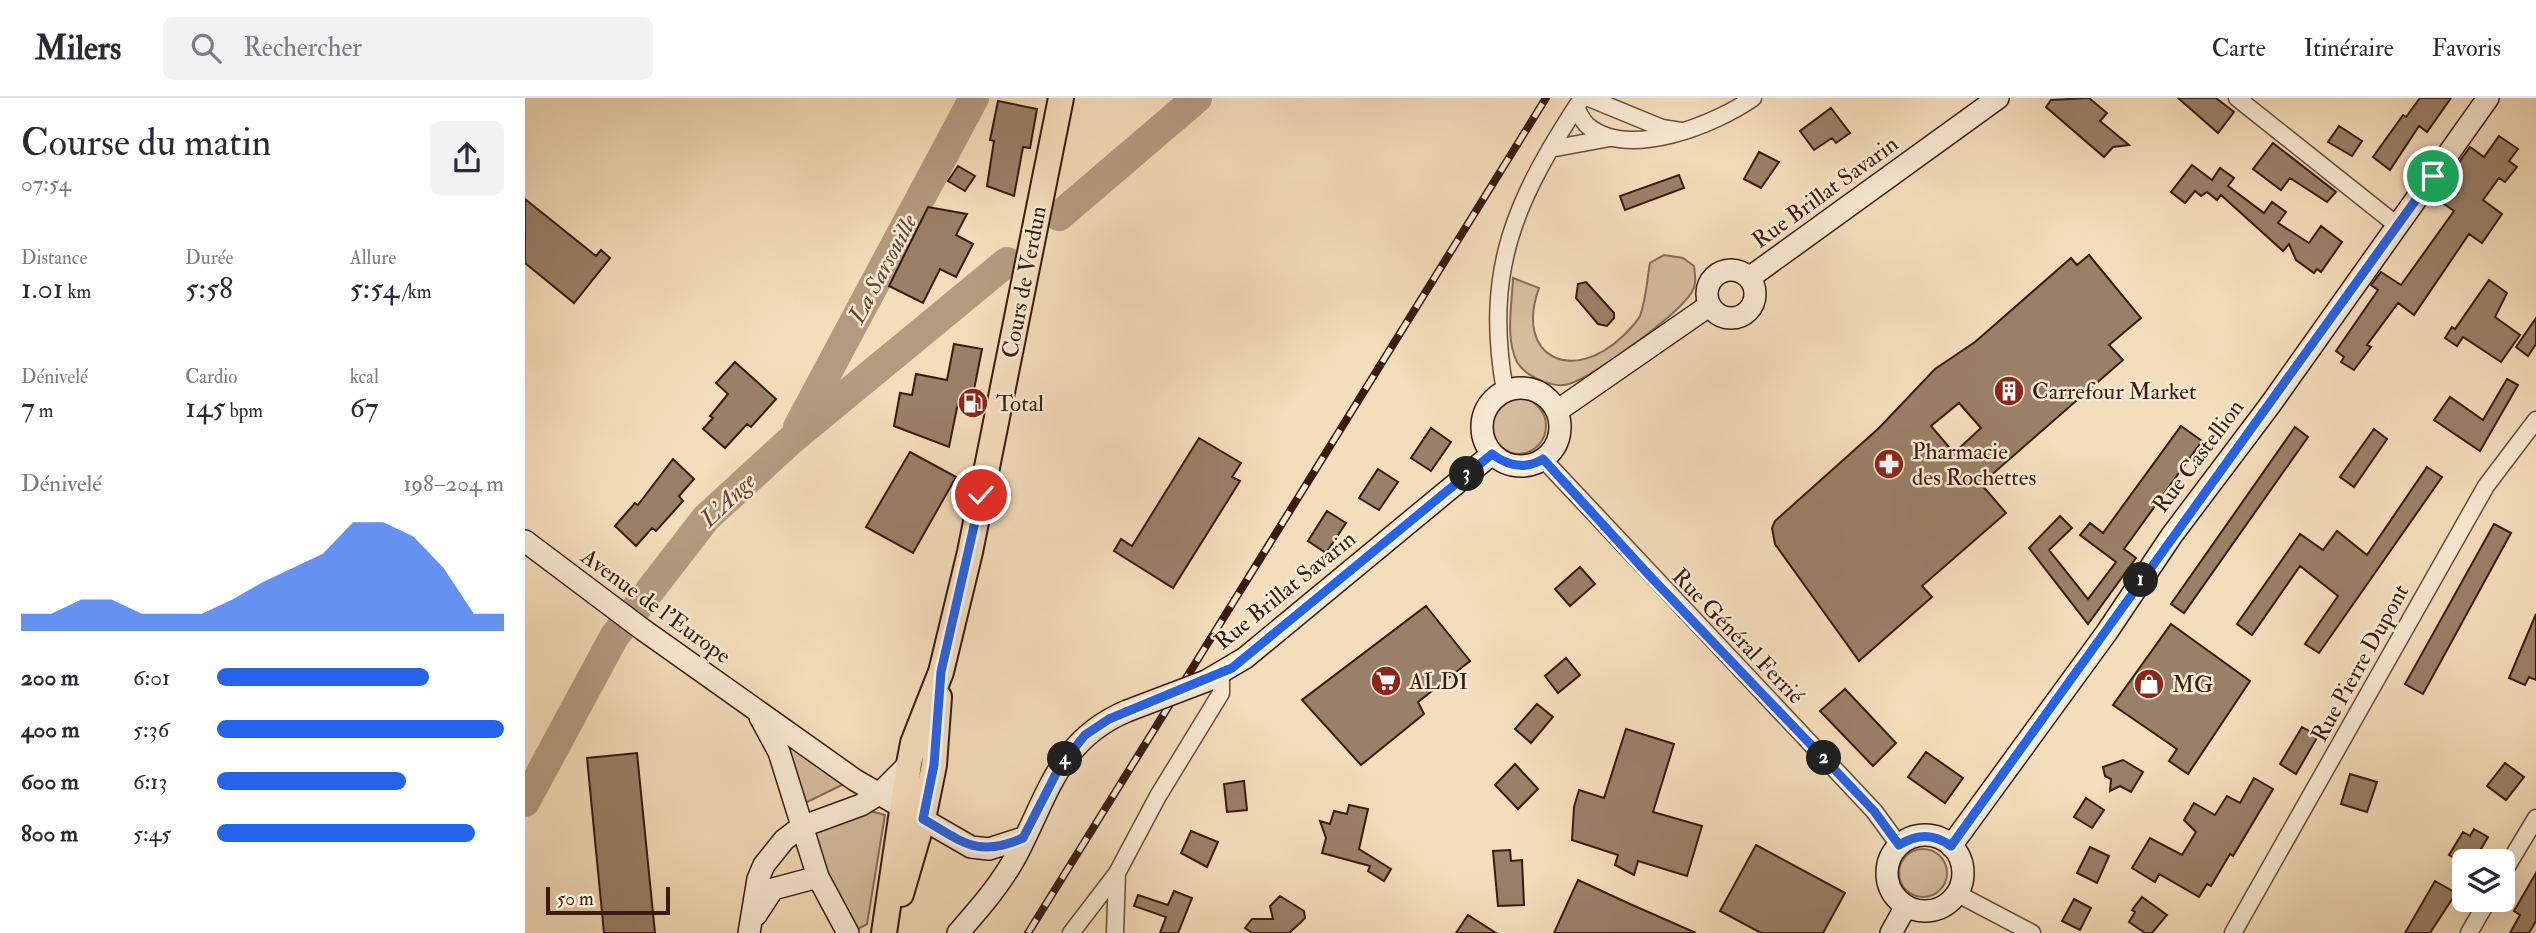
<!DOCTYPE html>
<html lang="fr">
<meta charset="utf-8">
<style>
:root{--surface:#fff;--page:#f2f2f3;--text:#2b2b33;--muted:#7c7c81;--line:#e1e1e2;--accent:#2563eb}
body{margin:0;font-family:"IM FELL Double Pica",serif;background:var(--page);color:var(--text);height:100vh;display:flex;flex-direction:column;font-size:26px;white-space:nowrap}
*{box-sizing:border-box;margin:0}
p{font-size:23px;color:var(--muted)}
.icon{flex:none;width:38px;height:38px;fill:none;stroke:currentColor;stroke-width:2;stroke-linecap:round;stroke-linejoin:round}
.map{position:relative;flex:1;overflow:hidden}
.sheet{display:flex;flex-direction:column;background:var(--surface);width:525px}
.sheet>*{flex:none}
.controls{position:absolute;left:1927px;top:751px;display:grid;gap:14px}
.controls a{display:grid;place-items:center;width:63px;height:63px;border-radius:10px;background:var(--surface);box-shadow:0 7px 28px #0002;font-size:35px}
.scale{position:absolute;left:21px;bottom:18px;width:124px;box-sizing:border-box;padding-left:7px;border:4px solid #391b10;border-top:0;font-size:19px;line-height:24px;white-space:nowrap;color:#391b10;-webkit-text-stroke:5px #f8e9d2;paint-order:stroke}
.pin{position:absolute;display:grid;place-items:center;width:60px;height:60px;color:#fff;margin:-30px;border:4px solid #fff;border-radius:50%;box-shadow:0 2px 7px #0007}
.km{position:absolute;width:35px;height:35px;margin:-18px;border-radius:50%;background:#222;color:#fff;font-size:19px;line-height:35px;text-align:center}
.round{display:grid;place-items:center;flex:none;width:74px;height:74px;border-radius:10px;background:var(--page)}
.head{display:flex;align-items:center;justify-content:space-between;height:119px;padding:0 21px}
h1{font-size:38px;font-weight:600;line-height:52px}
.metrics{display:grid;grid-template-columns:repeat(3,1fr);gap:10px;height:119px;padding:7px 21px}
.metrics div{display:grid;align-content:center}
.metrics b{font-size:30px;font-weight:600}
.metrics small{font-size:19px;font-weight:400}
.metrics p{font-size:19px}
.chart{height:196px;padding:14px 21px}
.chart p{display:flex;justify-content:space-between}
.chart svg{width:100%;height:126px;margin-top:7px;fill:var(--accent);opacity:.7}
ul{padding:0 21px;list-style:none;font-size:23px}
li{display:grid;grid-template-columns:112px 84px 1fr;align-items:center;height:52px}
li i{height:18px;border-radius:9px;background:var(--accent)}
header{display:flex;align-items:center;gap:42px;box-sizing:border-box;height:98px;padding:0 35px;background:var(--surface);border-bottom:2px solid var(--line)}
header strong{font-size:33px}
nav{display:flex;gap:38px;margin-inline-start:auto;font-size:24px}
.search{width:490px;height:63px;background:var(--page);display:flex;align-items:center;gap:18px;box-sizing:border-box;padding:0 24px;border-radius:10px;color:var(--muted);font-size:26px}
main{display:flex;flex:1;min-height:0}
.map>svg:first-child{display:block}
.green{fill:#d4bc9d;stroke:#866c56;stroke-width:2}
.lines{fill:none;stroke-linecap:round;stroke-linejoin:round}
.river{stroke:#b49b80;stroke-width:30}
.building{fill:#9a8068;stroke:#391b10;stroke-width:2;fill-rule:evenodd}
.minor-casing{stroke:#684c3a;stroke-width:19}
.secondary-casing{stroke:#391b10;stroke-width:24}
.primary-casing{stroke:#391b10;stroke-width:28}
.minor{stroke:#f8e9d2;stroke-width:16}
.secondary{stroke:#f8e9d2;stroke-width:21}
.primary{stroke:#f4ddba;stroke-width:24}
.rail-casing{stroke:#391b10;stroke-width:8}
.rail{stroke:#f8e9d2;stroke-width:5;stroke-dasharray:16;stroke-linecap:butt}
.secondary-bridge-casing{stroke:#391b10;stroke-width:24;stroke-linecap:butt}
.secondary-bridge{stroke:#f8e9d2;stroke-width:21}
.route-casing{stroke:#fff;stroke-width:14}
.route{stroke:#2563eb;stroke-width:9}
.labels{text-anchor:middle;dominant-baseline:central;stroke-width:5;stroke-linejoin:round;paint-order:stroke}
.street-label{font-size:23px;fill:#391b10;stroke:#f8e9d2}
.poi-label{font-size:23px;fill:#391b10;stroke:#f8e9d2;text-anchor:start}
.water-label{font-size:24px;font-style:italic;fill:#644837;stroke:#f8e9d2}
</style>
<header>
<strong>Milers</strong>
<div class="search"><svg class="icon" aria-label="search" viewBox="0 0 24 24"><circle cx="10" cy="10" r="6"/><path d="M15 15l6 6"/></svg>Rechercher</div>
<nav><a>Carte</a><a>Itinéraire</a><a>Favoris</a></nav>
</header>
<main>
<section class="sheet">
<div class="head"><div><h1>Course du matin</h1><p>07:54</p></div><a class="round"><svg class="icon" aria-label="share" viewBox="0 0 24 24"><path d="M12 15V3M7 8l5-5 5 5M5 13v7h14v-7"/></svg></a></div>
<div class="metrics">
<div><p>Distance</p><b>1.01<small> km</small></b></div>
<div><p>Durée</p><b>5:58</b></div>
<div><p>Allure</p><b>5:54<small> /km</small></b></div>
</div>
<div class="metrics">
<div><p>Dénivelé</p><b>7<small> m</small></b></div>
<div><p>Cardio</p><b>145<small> bpm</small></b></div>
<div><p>kcal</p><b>67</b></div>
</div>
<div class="chart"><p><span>Dénivelé</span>198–204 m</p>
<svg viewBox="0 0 160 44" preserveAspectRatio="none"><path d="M0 44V38L10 38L20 33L30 33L40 38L50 38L60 38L70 33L80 27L90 22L100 17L110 6L120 6L130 11L140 22L150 38L160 38V44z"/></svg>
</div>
<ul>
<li><b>200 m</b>6:01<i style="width:74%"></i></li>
<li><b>400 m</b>5:36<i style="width:100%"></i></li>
<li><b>600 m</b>6:13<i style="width:66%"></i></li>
<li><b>800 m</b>5:45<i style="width:90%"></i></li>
</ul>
</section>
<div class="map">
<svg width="2011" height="835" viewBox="0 0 2011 835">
<rect width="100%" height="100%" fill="#f4ddba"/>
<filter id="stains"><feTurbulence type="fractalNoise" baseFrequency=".00286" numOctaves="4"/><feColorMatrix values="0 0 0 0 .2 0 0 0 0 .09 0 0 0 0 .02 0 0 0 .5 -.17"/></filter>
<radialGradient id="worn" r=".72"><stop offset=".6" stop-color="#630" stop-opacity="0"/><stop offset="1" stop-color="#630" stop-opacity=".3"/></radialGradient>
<!-- green -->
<path class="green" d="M1139 157 1158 160 1169 168C1170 177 1172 186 1167 194 1153 217 1069 278 1044 286 1028 291 1000 278 992 264 980 240 987 206 988 180L1014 190C989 259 1047 287 1098 238 1103 233 1112 224 1115 218 1121 202 1122 181 1125 165Z
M965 328a28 28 0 1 1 56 0a28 28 0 1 1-56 0Z
M261 640 323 684 280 705Z
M345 713 360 717 342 826 333 831 326 826 295 761 289 734Z
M1374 775a24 24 0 1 1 48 0a24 24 0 1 1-48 0Z"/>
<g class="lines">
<!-- river -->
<path class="river" d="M534 118 672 0
M273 329 449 0
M0 704 89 539 181 420 266 342 482 164"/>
</g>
<!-- building -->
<path class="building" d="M1564 0 1582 15 1575 23 1604 47 1588 49 1579 59 1521 9 1526 2Z
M1653 0H1691L1709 14 1693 35Z
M1895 0H1926L1902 34 1894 28 1865 72 1848 59 1878 17 1881 19Z
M473 3 512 11 505 50 498 49 489 98 462 88 469 43 465 42Z
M1306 10 1325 35 1311 45 1307 40 1289 52 1275 33Z
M1814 28 1837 43 1827 58 1803 44Z
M1974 38 1993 51 1984 63 1992 69 1980 84 1974 80 1958 102 1977 116 1957 145 1944 136 1889 217 1873 205 1842 247 1846 249 1829 272 1816 264 1819 259 1811 253 1853 192 1846 187 1856 174 1876 187 1929 113 1909 99 1945 49 1959 59Z
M1748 45 1811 94 1802 104 1765 80 1756 92 1728 71Z
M1234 54 1254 64 1236 90 1219 81Z
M1667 67 1687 82 1695 70 1709 80 1703 88 1739 115 1747 104 1761 114 1753 125 1784 145 1796 128 1817 144 1796 174 1792 171 1789 175 1771 162 1764 146 1758 153 1696 97 1692 102 1682 94 1676 98 1670 93 1660 105 1646 94Z
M433 68 450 78 440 93 423 83Z
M1154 77 1159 90 1100 112 1095 98Z
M0 101 71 158 76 152 85 160 49 205 0 165Z
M403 109 442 116 431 137 448 146 431 179 415 171 398 205 364 188Z
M1564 157 1616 220 1584 247 1598 262 1456 386 1481 415 1397 488 1407 499 1334 563 1250 446 1247 430 1250 423 1354 330 1410 271 1450 244 1546 160 1552 167ZM1434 305 1456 330 1429 355 1406 328Z
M1964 182 1982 195 1970 219 1995 237 1976 264 1938 239 1932 248 1920 240 1927 229 1930 231Z
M1061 184 1089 215V220L1082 228 1073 226 1051 200 1053 186Z
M2011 220V246L2003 258 1991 249Z
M429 246 457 251 447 302 434 300 424 349 369 328 375 295 387 297 391 276 422 282Z
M210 264 251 301 226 329 222 326 200 350 178 331 188 320 185 318 203 296 191 285Z
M1982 281 1993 287 1955 353 1909 322 1925 299 1958 322Z
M1656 328 1677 343 1599 451 1611 460 1563 526 1504 450 1535 418 1547 430 1524 452 1563 501 1591 464 1555 437 1565 425 1578 435Z
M1770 329 1783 339 1659 515 1646 506Z
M906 330 926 344 906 373 886 360Z
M1849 331 1862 341 1829 389 1815 379Z
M674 340 716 365 707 379 715 383 648 490 589 453 596 441 607 448Z
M385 354 431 379 388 455 341 429Z
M148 361 169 381 154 398 158 403 131 433 127 430 111 448 90 428 110 405 113 407Z
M1902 369 1917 379 1794 555 1780 546 1813 498 1775 468 1727 537 1712 526 1775 436 1798 452 1812 433 1842 457Z
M853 371 873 384 854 412 834 400Z
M802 413 821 425 801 455 783 443Z
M1969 426 1986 435 1898 596 1880 586Z
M1055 469 1070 486 1045 508 1030 491Z
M901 508 945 563 893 604 899 616 836 667 777 602Z
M2011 516V582L2004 579 2000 587 1984 580Z
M1646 526 1725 583 1663 676 1644 663 1652 651 1588 607Z
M1041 560 1055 577 1033 595 1020 578Z
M1320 591 1371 645 1348 668 1295 613Z
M1012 606 1028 619 1006 645 990 631Z
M1777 629 1793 638 1771 676 1755 666Z
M1101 631 1149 646 1128 714 1177 728 1162 778 1113 763 1109 777 1090 767 1093 757 1047 742 1049 709 1054 692 1079 700Z
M1401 654 1438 680 1420 705 1383 679Z
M112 655 130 835H79L62 660Z
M1598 662 1618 674 1606 694 1595 688 1585 693 1586 681 1580 678 1578 669Z
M1980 665 1999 679 1981 702 1962 688Z
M990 666 1013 691 993 711 970 687Z
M1825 676 1852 684 1842 714 1816 706Z
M1729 680 1748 691 1708 758 1705 756 1686 788 1682 786 1674 799 1634 776 1630 784 1607 770 1625 740 1657 757 1671 734 1659 722 1669 705 1690 717 1702 698 1715 705Z
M719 683 722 712 702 714 699 686Z
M1561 700 1579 712 1567 730 1549 719Z
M824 707 843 711 834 751 866 771 859 783 843 773 845 768 797 755 801 740 795 723 805 726 809 713 822 716Z
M1949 731 1963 739 1949 763H1934L1924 757 1938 734 1945 738Z
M666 733 693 744 682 769 656 755Z
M1231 747 1320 795 1298 835H1236L1195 813Z
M1565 749 1584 758 1572 785 1552 775Z
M985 752 986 763 997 762 999 807 973 808 968 753Z
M2011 775V823L2004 835H1985L1995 817 1989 813Z
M1053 782 1105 806 1171 835H1029Z
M1910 783 1931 795 1905 835H1880Z
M649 793 667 800 653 835H635L641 819 609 808 613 797 643 807Z
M755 798 779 813 780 820 775 825 764 835H727L720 830 727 821H748L745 808Z
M1617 799 1642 817 1627 835H1620L1604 824 1610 814 1607 812Z
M1549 801 1566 810 1555 832 1537 823Z
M943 817 971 835H931Z"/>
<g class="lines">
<!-- minor casing -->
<g class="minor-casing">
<path id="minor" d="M1064 0 1137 30 1156 33
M1712 0 1873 128
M1051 10C1054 15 1058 24 1063 28 1104 62 1191 26 1228 0
M1025 51 1085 40
M980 293C958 170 991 101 1057 0
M1018 361 1349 713 1374 747
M1978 775 2011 720
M1431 795 1507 835
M546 835 592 775
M590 835 592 775 633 698 696 595V576
M1708 835 1961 388 2011 322
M1944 835 1963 802"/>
</g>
<!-- secondary casing -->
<g class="secondary-casing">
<path id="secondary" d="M1182 196a24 24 0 1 1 48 0a24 24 0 1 1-48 0Z
M1224 180 1473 0
M957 329a39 39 0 1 1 78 0a39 39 0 1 1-78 0Z
M1032 313 1185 207
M0 443 117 531 330 682 446 749 464 751 498 740
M681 583 720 560 967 356
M235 619 254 654 293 779 323 835
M1362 775a38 38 0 1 1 76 0a38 38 0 1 1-76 0Z
M1426 748 1582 534 1647 437 1745 307 1963 0
M231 817 248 791 293 779
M224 835 233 781 239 767 259 742 276 729 336 707 354 696 384 666
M433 835C454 811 476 786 491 758 523 698 533 642 602 613
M1366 835 1381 808"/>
</g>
<!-- primary casing -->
<g class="primary-casing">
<path id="primary" d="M376 796 398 721 409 667 414 599
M359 835 384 666 388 645 416 574 445 454 536 0"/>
</g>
<!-- minor -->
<use href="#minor" class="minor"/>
<!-- secondary -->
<use href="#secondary" class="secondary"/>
<!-- primary -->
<use href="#primary" class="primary"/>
<!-- rail casing -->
<g class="rail-casing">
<path id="rail" d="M503 835 1021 0"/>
</g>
<!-- rail -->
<use href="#rail" class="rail"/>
<!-- secondary-bridge casing -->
<g class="secondary-bridge-casing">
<path id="secondary-bridge" d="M602 613 681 583"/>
</g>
<!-- secondary-bridge -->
<use href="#secondary-bridge" class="secondary-bridge"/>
</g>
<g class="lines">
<!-- route casing -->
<g class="route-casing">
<path id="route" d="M456 397 416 574 409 667 398 721C438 744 452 760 498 740L535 668 560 637 584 621 707 570 967 356C983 368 1000 372 1018 361L1123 476 1349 713 1374 747C1392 736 1408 735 1426 748L1908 78"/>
</g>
<!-- route -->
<use href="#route" class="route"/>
</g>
<!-- icons -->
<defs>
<g id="building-disc" transform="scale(1.575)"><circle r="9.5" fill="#8f2418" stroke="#f8e9d2"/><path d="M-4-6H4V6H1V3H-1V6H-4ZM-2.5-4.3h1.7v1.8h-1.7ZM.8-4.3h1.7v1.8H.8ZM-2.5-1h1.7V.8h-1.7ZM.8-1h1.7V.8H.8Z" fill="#fff"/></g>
<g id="fuel-disc" transform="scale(1.575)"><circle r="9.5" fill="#8f2418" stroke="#f8e9d2"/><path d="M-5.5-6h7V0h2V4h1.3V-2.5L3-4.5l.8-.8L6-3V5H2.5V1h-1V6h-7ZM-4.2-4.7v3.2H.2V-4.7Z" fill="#fff"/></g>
<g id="pharmacy-disc" transform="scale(1.575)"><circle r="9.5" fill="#8f2418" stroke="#f8e9d2"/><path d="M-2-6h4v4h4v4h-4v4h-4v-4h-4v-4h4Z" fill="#fff"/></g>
<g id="supermarket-disc" transform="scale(1.575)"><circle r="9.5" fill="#8f2418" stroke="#f8e9d2"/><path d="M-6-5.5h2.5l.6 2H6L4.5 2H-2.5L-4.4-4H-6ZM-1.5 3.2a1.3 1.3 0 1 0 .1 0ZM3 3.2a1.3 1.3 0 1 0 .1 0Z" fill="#fff"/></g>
<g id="shop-disc" transform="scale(1.575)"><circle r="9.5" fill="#8f2418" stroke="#f8e9d2"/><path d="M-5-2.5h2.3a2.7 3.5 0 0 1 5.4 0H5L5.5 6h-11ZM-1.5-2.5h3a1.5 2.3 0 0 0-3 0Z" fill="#fff"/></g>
</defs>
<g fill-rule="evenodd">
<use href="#building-disc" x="1484" y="293"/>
<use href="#fuel-disc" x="448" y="305"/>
<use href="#pharmacy-disc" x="1364" y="366"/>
<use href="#supermarket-disc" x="861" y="583"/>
<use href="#shop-disc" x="1624" y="586"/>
</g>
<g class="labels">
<!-- street labels -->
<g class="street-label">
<text transform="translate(1300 94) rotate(-36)">Rue Brillat Savarin</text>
<text transform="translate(499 184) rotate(-79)">Cours de Verdun</text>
<text transform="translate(1673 358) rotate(-53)">Rue Castellion</text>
<text transform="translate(760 492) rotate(-39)">Rue Brillat Savarin</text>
<text transform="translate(131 508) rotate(36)">Avenue de l'Europe</text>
<text transform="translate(1213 538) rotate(46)">Rue Général Ferrié</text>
<text transform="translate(1835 565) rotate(-61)">Rue Pierre Dupont</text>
</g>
<!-- poi labels -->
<g class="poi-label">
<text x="1507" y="293">Carrefour Market</text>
<text x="471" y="305">Total</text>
<text x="1387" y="353">Pharmacie<tspan x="1387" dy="26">des Rochettes</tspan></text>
<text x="884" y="583">ALDI</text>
<text x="1647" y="586">MG</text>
</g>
<!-- water labels -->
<g class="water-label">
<text transform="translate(358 171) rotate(-62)">La Sarsouille</text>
<text transform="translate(203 402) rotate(-44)">L'Ange</text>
</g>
</g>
<rect width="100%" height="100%" filter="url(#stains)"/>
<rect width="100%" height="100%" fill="url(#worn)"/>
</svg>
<div class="controls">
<a><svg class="icon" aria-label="layers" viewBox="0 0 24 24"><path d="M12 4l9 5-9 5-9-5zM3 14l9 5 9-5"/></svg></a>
</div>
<div class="scale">50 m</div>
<div class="pin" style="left:1908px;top:78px;background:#1e9e55"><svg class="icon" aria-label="arrive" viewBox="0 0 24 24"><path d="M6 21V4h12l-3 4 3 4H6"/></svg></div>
<div class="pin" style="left:456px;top:397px;background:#d93025"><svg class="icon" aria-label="check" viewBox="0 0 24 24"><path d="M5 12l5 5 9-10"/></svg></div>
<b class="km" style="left:1616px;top:482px">1</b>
<b class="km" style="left:1299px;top:660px">2</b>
<b class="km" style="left:942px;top:376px">3</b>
<b class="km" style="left:540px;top:661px">4</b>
</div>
</main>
